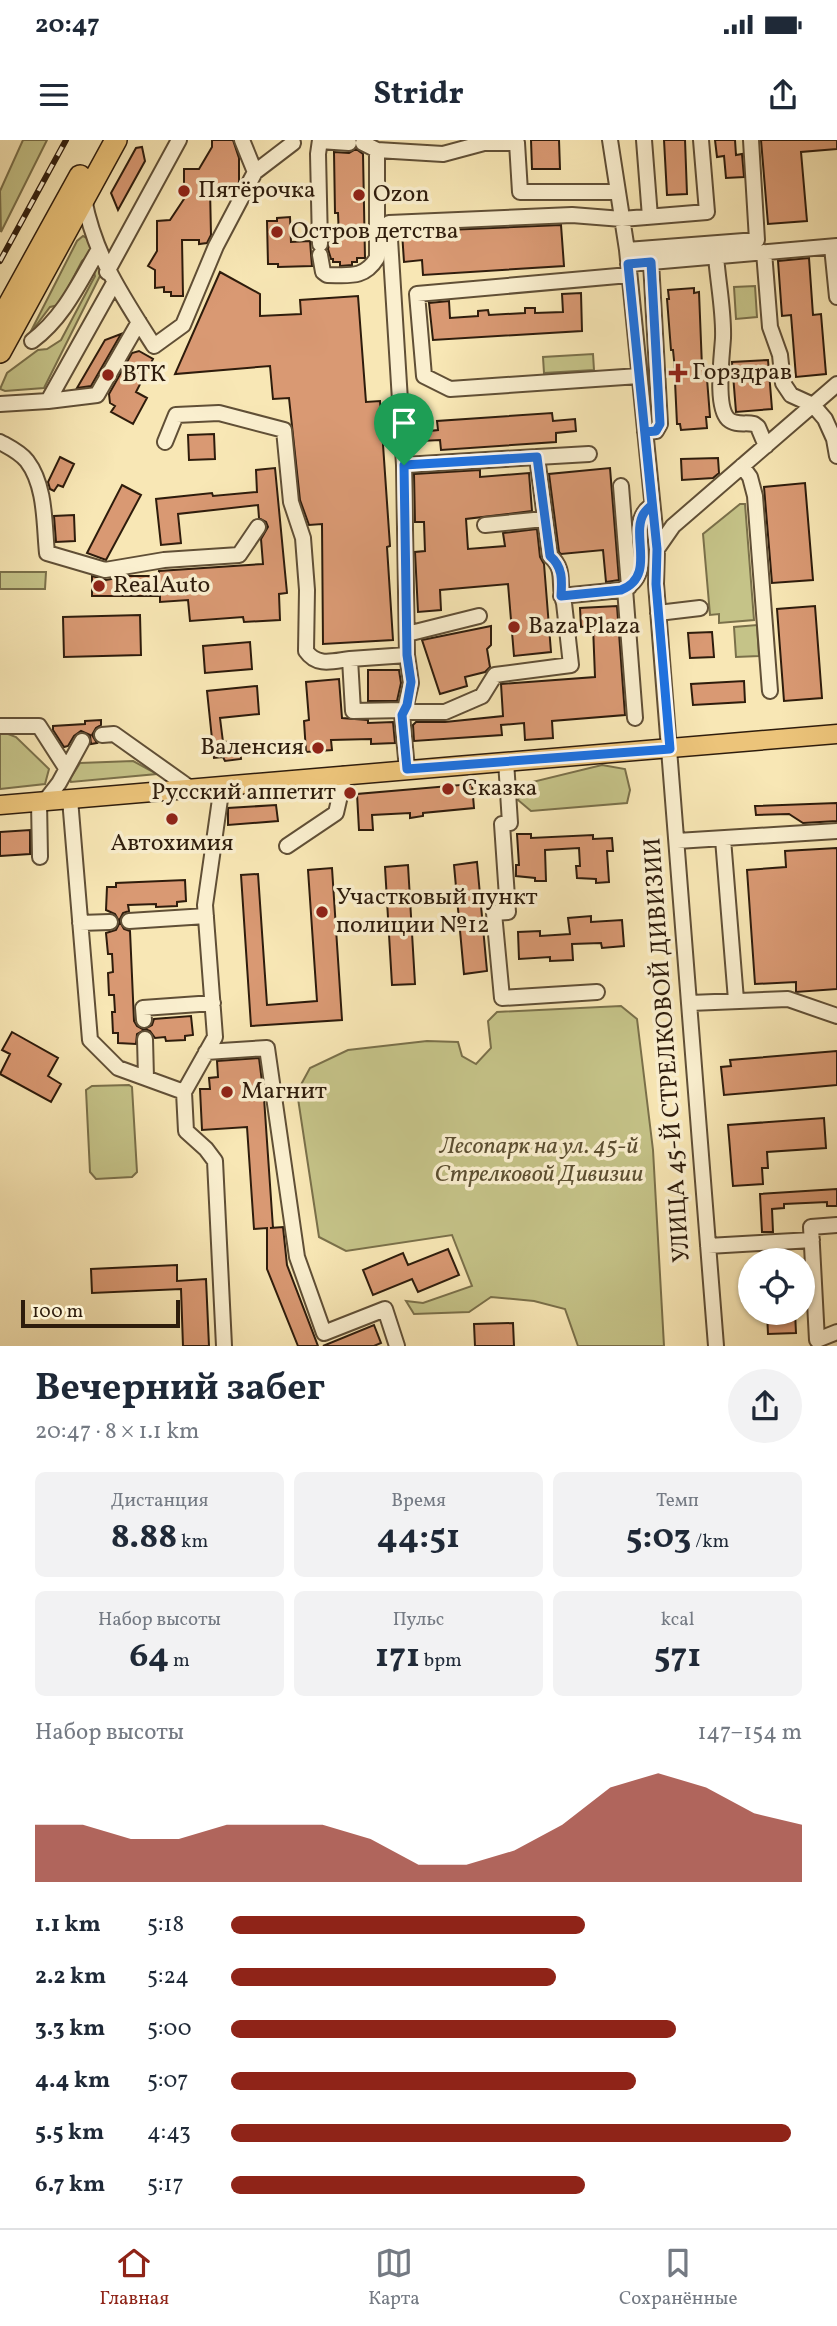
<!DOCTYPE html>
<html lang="ru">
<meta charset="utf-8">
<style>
:root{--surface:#fff;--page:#f2f2f3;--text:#1f2937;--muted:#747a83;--line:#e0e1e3;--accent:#8f2418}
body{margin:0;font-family:Vollkorn,serif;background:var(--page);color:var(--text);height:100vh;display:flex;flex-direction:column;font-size:26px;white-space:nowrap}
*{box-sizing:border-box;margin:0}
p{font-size:23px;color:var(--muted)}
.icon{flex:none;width:38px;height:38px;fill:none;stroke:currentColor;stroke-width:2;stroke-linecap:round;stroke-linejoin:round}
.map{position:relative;height:1206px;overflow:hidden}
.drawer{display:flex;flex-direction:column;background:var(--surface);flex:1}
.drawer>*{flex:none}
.fabs{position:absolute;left:738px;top:1108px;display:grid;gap:14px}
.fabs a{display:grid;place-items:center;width:77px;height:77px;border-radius:50%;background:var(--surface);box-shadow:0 2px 5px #0004;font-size:35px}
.scale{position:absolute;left:21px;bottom:18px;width:159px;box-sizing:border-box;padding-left:7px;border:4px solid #2e1c0c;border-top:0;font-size:19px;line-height:24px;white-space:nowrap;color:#2e1c0c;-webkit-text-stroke:5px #faefcf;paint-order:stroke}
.pin{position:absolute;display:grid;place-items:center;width:60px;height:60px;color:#fff;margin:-72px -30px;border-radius:50% 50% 50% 0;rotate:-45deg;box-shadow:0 0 7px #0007}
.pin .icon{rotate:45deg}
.round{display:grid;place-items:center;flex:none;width:74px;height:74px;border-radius:37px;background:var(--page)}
.head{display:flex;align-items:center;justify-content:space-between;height:119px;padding:0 35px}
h1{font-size:38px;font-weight:700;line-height:52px}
.figures{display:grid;grid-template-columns:repeat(3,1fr);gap:10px;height:119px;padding:7px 35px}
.figures div{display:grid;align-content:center;border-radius:10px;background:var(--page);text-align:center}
.figures b{font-size:35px;font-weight:700}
.figures small{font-size:19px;font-weight:400}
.figures p{font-size:19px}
.chart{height:196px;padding:14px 35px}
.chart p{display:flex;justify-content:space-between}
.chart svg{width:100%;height:126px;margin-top:7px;fill:var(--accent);opacity:.7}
ul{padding:0 35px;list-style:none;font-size:23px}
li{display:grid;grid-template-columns:112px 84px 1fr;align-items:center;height:52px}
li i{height:18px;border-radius:9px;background:var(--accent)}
.status{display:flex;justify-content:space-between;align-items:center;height:49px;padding:0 35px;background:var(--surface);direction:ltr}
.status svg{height:19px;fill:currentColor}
header{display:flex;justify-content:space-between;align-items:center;height:91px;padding:0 35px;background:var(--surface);font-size:32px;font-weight:700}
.dock{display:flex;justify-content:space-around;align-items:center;height:98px;border-top:2px solid var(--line);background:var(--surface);font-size:19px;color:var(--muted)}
.dock a{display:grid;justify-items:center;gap:4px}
.dock .current{color:var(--accent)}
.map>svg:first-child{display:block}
.green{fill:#c5c388;stroke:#7a704a;stroke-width:2}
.building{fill:#d99973;stroke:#2e1c0c;stroke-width:2}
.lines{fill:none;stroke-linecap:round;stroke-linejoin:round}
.minor-casing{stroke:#604f36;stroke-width:18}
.major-casing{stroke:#2e1c0c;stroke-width:21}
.highway-casing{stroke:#2e1c0c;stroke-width:24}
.minor{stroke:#faefcf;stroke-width:14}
.major{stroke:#ecc47a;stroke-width:18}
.highway{stroke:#ecc47a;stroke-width:21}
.rail-casing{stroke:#2e1c0c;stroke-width:6}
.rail{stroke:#faefcf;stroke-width:3.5;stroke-dasharray:10;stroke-linecap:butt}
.route-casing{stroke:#fff;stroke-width:14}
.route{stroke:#1a73e8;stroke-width:9}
.poi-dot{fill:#8f2418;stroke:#faefcf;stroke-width:2.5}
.labels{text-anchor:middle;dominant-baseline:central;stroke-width:7;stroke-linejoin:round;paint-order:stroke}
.poi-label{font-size:24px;fill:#2e1c0c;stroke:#faefcf;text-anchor:start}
.street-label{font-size:24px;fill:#2e1c0c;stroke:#faefcf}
.park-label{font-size:24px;font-style:italic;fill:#5b4e31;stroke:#faefcf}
</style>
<div class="status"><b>20:47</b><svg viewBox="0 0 49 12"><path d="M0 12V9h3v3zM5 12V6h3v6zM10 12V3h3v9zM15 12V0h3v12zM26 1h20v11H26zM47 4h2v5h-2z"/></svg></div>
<header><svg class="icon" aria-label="menu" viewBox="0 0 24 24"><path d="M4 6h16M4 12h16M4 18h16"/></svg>Stridr<svg class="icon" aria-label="share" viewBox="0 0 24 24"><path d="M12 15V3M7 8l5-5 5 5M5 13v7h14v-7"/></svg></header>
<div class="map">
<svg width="837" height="1206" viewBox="0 0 837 1206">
<rect width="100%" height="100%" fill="#f8e7b5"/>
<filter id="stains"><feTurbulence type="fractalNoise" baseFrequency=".00286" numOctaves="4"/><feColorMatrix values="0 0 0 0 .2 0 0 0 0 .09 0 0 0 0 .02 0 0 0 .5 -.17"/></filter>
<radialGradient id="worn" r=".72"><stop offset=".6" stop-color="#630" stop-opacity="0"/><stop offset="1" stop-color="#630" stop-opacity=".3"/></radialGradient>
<!-- green -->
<path class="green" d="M23 0H47L1 92 0 51Z
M83 96 87 98 93 112 82 121 59 165 50 167 29 195 77 101Z
M97 119 102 132 44 248 5 251 0 249 7 233 38 210 47 209 61 200 95 136 93 126Z
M755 146 757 177 736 179 734 147Z
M593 214 594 230 544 233 543 217Z
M740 364H745L754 480 719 483V474L710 475 703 394Z
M0 432H46L45 449H0Z
M757 485 759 516 736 517 734 487Z
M0 591 16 597 49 629 45 644 0 649Z
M133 621 157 634 71 642 70 639 80 623Z
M602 625 625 629 630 650 627 663 531 671 518 660 524 644Z
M621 866 637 879 653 1010 664 1206H578L565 1169 534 1161 491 1157 469 1172 414 1174 406 1161 423 1163 472 1146 452 1095 346 1111 319 1097 297 952 310 928 348 910 427 901 458 902 462 916 476 924 491 908 488 881 497 872Z
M129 945 132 947 137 1032 132 1037 96 1039 90 1032 86 950 92 946Z"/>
<!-- building -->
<path class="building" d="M212 0H233L239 18V42L233 52H227V49H210L211 95 207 103 199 104V100H182L183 156H171V152H164V147L155 148V130L148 126 157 111V81L170 80 184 59V29H199L212 7Z
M531 0H559L560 29H532Z
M664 0H685L687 54 667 55Z
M715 0H735L736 15 742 14 744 37 726 38 724 16 717 17Z
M761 0H837V9L801 12 807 81 768 84Z
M142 7 145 21 118 70 111 53 136 8Z
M356 9 363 14 365 118H357V122H352V125L340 126V122H333V119H331L328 109 330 99H339L338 73H335L334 12 349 13Z
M290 77 291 102 310 101 312 126 278 127V124H268L267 81H277V78Z
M561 85 564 126 423 135 422 120 404 122 402 92Z
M809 118 813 175 821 174 826 234 796 237 791 175 782 176 778 121Z
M220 132 260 154V176L301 174 300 160 358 156 366 262 380 261 390 406 387 407 393 500 323 504 322 384 309 385 300 360 289 258 273 259 270 226 175 234Z
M694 148V153L699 152 702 227 706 226 710 277H706L707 288 681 290 680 284H677L674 220 673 210H671L667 159H669L668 150Z
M581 153 582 191 433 200 429 163 449 161 450 178 478 176V171L488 170 489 175 525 173V168H535V173L563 172 562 154Z
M121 194 91 246 77 248 105 200Z
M139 211 153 219 136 252 147 258 133 284 111 272 115 266 110 263 109 254 132 213Z
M768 220 772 269 736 272 732 222Z
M552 273 553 281 575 279 576 291 556 293V302L441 310 440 300 421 301 420 292 438 290 437 281Z
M214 294 215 319 189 320 188 295Z
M60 317 74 324 63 347 58 345 54 351 50 349 48 342Z
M718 318 719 333 713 338 682 340 681 319Z
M275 328 287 453 279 454 280 480 244 482 243 477 190 481 188 460 160 462V456H92V436L106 440 128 436H158L159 431 263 424 261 399 268 387 266 382 259 378 258 365 178 374 181 403 161 405 156 359 212 353 213 356 257 352 256 330Z
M610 328 619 440 606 442 603 410 561 414 559 412 549 334Z
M480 330V337L529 333 532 371 466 379 468 409 505 406 503 393 537 389 540 417 544 424 551 512 514 516 508 444 440 450 441 470 418 472 415 412 425 411 424 382H415L414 334Z
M805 343 813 440 772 443 764 347Z
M122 345 141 355 106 420 87 413Z
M74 375 75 401 56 402 54 376Z
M617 466 625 575 552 581 553 598 525 600 524 583 501 585 502 595 414 601 413 585 416 582H445L503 576 501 544 595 537 593 486 581 487 580 468Z
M815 466 822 558 784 561 777 469Z
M140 475 141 515 64 517 63 477Z
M491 486V505L487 509 490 527 485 532 465 537 467 546 440 554 422 500Z
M712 492 714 517 690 518 688 493Z
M250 502 252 529 205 533 203 506Z
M368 530H399L401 543 397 561H368Z
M339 539 342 578 368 580V583L393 582 395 603 371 604V599L331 600 332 610 306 612 304 581 309 580 306 542Z
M744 541 745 562 693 565 691 544Z
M257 546 259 574 220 578 223 602 239 601 241 619 225 621 223 617 214 618 207 551Z
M101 580V585L96 588 92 595 97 603 91 604 90 595 81 591 74 596 68 606 64 607 53 590V586L85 584V581Z
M472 644 474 668 423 673V676L410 678V673L372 675 373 690H359L357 654Z
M837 663V681L803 683 789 674 756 675 755 666Z
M276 665 278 681 228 685V668Z
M30 690V714L0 716V692Z
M517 694H531V698L593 695V699L612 698 613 711H607L609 742 596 743V739L577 738 576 726H580L579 708 545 710 546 741H535V738L516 736V725H519Z
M837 708V849L796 852V842L755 844 747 730 786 727 785 711Z
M477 722 487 831 464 834 454 725Z
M408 725 415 844 392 845 385 727Z
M332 728 342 880 251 886 241 735 258 734 267 865 317 861 308 730Z
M185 740 186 761 177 762V766L156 767V764L128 765 129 771 123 773 119 781 115 774 106 770 107 747H116V743Z
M591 776V782L622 780 624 806 602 808 601 803 572 804 573 820 550 821V817L519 819 518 792 540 791V796L570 794 568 778Z
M120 782 124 789 130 791 134 881 137 886 144 890 137 894 136 904 118 903V893H113L112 872H115L114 855H109L108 833 113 832 112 814H108L106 793 116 790Z
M191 876 193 895 185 896V900L166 901 165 897 155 898 150 891 145 889 152 885 154 879Z
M12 892 58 918 48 936 61 944 51 962 0 934 10 914 2 910Z
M837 911V945L724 955 721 927 731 926 730 920Z
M259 918 264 958 273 1088H270L283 1087 287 1125 318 1206H298L267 1129V1088L254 1089 247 987 202 990 200 949H210L209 938 218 937 217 921Z
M824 978 826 1008 767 1012 768 1028H762L763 1044 733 1046 728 985Z
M837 1049V1066H827V1062L784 1064V1068L772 1069 773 1092H762L760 1054Z
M448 1109 459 1135 418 1152 412 1139 373 1155 363 1130 403 1113 408 1125Z
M177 1125V1141L206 1139 209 1206H183L181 1149 92 1153 91 1129Z
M767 1172H795L796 1193 768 1194Z
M513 1183 514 1206H475L474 1184Z
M374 1185 381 1203 374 1206H323Z"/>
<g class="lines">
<!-- minor casing -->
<g class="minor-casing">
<path id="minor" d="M242 0 255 32
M610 0 627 110 657 409
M644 0 650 77
M320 1 349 3
M377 10 443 14 484 3H517L520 52H618
M84 59C95 117 123 157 154 206L183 185 216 106 255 32 293 3
M320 104 318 14 320 0
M832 107 837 157
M627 110 757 100 751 0
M764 112 770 187 780 215 783 243 791 255 813 265 825 279 834 299 837 316
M320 115 323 132 327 135C349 135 364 139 377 118V10L363 3
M716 116C718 143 724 172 723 198 722 216 715 266 728 279 736 286 745 282 754 284L758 287 766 306
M628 124 837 106
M107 132 179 0
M629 135 417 154 424 236 450 249 639 236
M32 201C64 177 79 143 99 109
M48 261 97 255 139 182
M0 264 48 261 114 143
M645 292 656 291 660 284 651 122
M0 302C9 307 20 312 27 321 46 346 44 384 47 413L105 430 164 420 239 415 258 387
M165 302 176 275 219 273 284 290 291 362 303 398 307 450 306 511C317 527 333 521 350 519
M404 325 537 317
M742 326 750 337 755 356 770 551
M621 346 629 447
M485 385 544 379
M625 449 635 578
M561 456 621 450C657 436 630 395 644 373 646 369 650 367 652 365
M658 473 700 468
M407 494 479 476
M406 565 411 572H445L482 556 495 535 571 525 564 463C557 446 567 430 550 416L537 317 589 314
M404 570 353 571 350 519 407 515
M0 586H39L66 628
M102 595 114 594 190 648
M506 621 510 683 502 684 508 772 494 773 502 858 597 852
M407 629 402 575 406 565 411 543 407 515 404 325 389 83 572 75 622 79 707 72 701 0
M222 645 205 765 215 897 184 952 186 991 206 1009 215 1021 224 1206
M70 659 90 900 118 928 184 952
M45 661 59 643 82 601
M39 662 40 717
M723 699 736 860
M677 701 837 691
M287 706 336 673 345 634
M129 781 206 776
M80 783 110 782
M690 863 788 859 837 876
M144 880 143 868 213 863
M145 899 146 938
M206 912 267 908 297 1117 324 1193 385 1169 397 1206
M837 1085 811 1087 817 1200 837 1192
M708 1106 812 1100
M716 1206 656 444 657 409 673 386 837 244"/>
</g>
<!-- major casing -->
<g class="major-casing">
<path id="major" d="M0 665C279 639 558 619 837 594"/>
</g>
<!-- highway casing -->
<g class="highway-casing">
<path id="highway" d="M0 181 80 36
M0 212 116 0"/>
</g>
<!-- minor -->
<use href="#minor" class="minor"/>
<!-- major -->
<use href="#major" class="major"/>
<!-- highway -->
<use href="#highway" class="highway"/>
<!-- rail casing -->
<g class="rail-casing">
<path id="rail" d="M0 121 66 0"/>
</g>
<!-- rail -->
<use href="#rail" class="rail"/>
</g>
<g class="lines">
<!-- route casing -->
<g class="route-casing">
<path id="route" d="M404 325 407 515 411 542 407 565 402 575 407 629 670 609 656 444 657 409 645 292 656 291 660 284 651 122 628 124 652 365C652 365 644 372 644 373 630 395 657 436 621 450L561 456C562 440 563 427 550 416L537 317 404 325"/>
</g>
<!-- route -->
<use href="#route" class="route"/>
</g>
<!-- markers -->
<g class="poi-dot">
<circle cx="184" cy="51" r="7"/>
<circle cx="359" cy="55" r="7"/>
<circle cx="277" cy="92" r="7"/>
<path d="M674.5 222.5h7v7h7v7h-7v7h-7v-7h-7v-7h7z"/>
<circle cx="108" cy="235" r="7"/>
<circle cx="99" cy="446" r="7"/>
<circle cx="514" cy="487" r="7"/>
<circle cx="318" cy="608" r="7"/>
<circle cx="448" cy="649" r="7"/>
<circle cx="350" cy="653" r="7"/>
<circle cx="172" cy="679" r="7"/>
<circle cx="322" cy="772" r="7"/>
<circle cx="227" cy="952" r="7"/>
</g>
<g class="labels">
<!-- poi labels -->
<g class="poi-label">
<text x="198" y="51">Пятёрочка</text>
<text x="373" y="55">Ozon</text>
<text x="291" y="92">Остров детства</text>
<text x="692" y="233">Горздрав</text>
<text x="122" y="235">ВТК</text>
<text x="113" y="446">RealAuto</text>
<text x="528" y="487">Baza Plaza</text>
<text x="304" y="608" text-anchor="end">Валенсия</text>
<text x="462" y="649">Сказка</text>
<text x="336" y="653" text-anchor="end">Русский аппетит</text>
<text x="172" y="704" text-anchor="middle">Автохимия</text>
<text x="336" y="758">Участковый пункт<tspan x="336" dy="28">полиции №12</tspan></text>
<text x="241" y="952">Магнит</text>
</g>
<!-- street labels -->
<g class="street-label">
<text transform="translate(668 910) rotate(-94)">УЛИЦА 45-Й СТРЕЛКОВОЙ ДИВИЗИИ</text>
</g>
<!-- park labels -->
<g class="park-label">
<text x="539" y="1007">Лесопарк на ул. 45-й<tspan x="539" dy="28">Стрелковой Дивизии</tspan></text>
</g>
</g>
<rect width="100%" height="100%" filter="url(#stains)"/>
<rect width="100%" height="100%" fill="url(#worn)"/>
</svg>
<div class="fabs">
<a><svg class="icon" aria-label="locate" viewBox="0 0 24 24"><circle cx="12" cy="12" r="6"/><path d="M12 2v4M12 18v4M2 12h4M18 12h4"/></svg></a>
</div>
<div class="scale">100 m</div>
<div class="pin" style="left:404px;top:325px;background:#1e9e55"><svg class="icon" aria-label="arrive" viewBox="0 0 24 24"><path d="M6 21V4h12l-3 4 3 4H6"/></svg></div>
</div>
<section class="drawer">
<div class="head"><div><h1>Вечерний забег</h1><p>20:47 · 8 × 1.1 km</p></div><a class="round"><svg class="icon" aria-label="share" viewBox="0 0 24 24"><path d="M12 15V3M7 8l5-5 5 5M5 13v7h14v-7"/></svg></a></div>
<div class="figures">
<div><p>Дистанция</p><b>8.88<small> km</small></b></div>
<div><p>Время</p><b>44:51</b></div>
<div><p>Темп</p><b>5:03<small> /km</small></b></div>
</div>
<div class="figures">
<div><p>Набор высоты</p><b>64<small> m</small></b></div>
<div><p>Пульс</p><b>171<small> bpm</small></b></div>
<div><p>kcal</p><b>571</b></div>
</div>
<div class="chart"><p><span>Набор высоты</span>147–154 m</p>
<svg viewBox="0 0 160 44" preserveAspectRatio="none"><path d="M0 44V24L10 24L20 29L30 29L40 24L50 24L60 24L70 29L80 38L90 38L100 33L110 24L120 11L130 6L140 11L150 20L160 24V44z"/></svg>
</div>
<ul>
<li><b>1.1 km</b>5:18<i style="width:62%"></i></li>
<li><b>2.2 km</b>5:24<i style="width:57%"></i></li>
<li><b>3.3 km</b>5:00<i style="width:78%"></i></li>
<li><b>4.4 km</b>5:07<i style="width:71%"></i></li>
<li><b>5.5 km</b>4:43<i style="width:98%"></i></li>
<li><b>6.7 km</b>5:17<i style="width:62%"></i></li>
</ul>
</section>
<nav class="dock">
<a class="current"><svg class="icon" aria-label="home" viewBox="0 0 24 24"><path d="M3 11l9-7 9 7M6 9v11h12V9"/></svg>Главная</a>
<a><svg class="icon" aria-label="map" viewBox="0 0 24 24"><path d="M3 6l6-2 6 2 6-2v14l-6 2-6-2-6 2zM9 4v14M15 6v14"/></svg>Карта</a>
<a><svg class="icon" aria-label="saved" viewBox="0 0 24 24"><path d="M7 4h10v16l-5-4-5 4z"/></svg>Сохранённые</a>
</nav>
